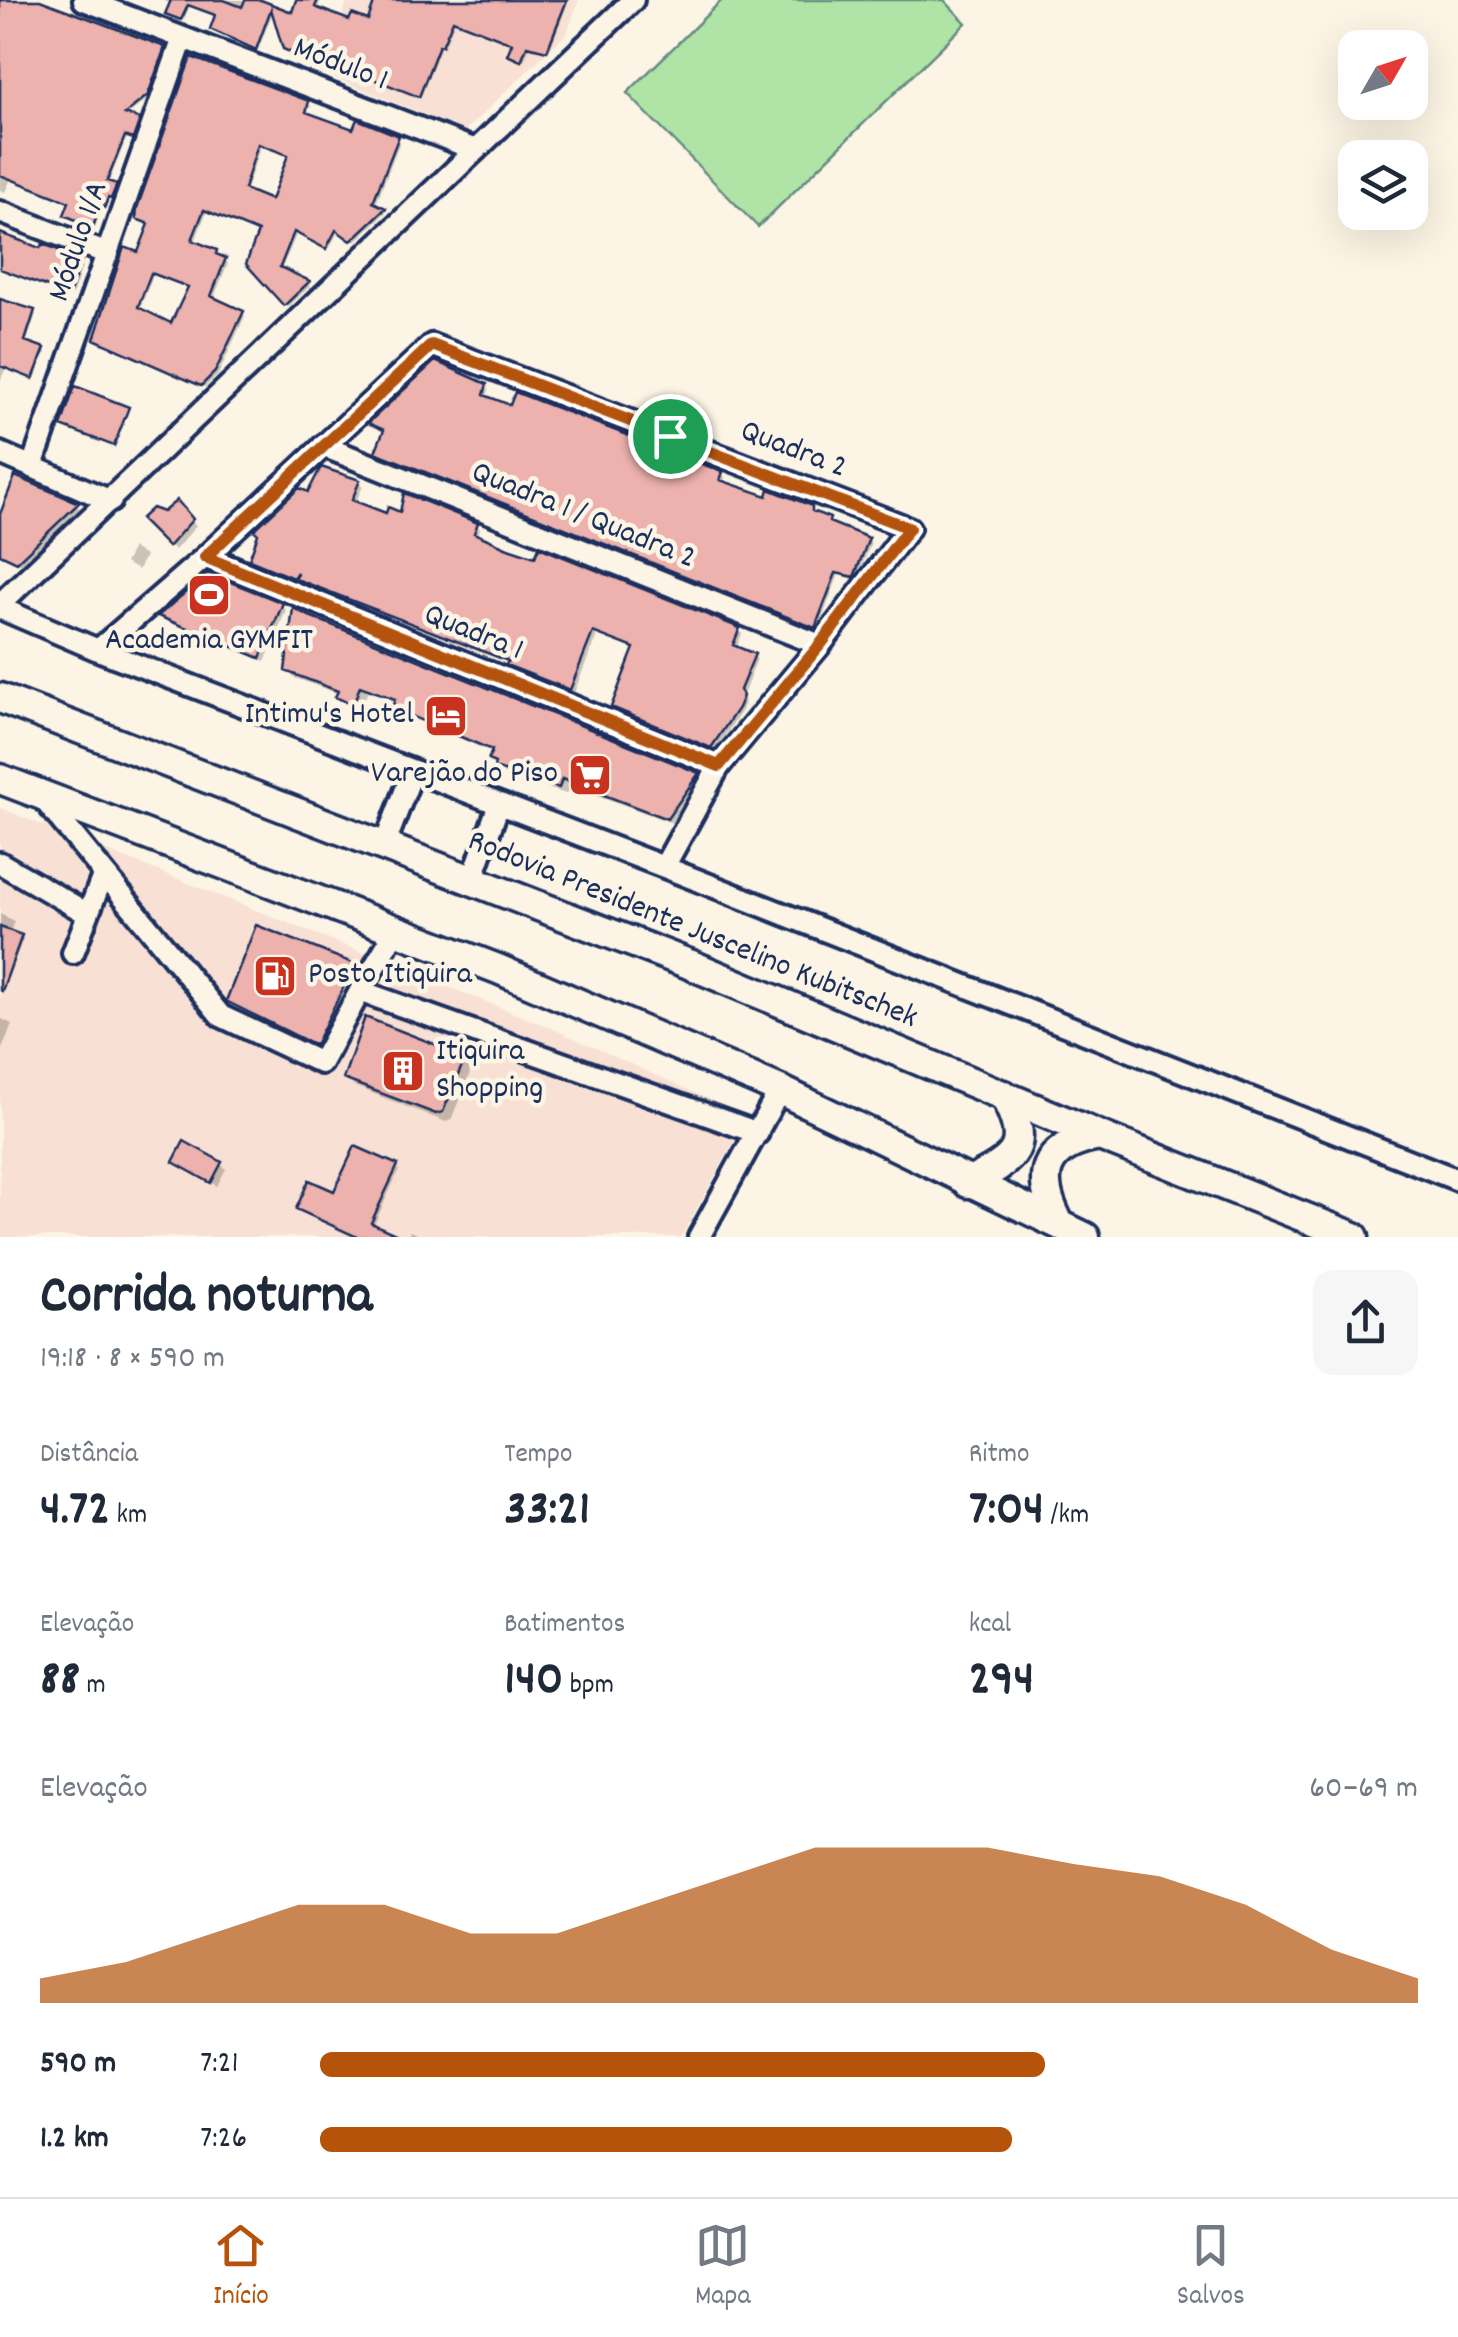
<!DOCTYPE html>
<html lang="pt">
<meta charset="utf-8">
<style>
:root{--surface:#fff;--page:#f6f6f7;--text:#1f2937;--muted:#747a83;--line:#e0e1e3;--accent:#b45309}
body{margin:0;font-family:Dekko,sans-serif;background:var(--page);color:var(--text);height:100vh;display:flex;flex-direction:column;font-size:38px;white-space:nowrap}
*{box-sizing:border-box;margin:0}
p{font-size:32px;color:var(--muted)}
.icon{flex:none;width:55px;height:55px;fill:none;stroke:currentColor;stroke-width:2;stroke-linecap:round;stroke-linejoin:round}
.map{position:relative;height:1237px;overflow:hidden}
.sheet{display:flex;flex-direction:column;background:var(--surface);flex:1}
.sheet>*{flex:none}
.needle{width:65px;rotate:51deg}
.buttons{position:absolute;left:1338px;top:30px;display:grid;gap:20px}
.buttons a{display:grid;place-items:center;width:90px;height:90px;border-radius:20px;background:var(--surface);box-shadow:0 10px 40px #0002;font-size:50px}
.pin{position:absolute;display:grid;place-items:center;width:85px;height:85px;color:#fff;margin:-42px;border:5px solid #fff;border-radius:50%;box-shadow:0 2px 10px #0007}
.round{display:grid;place-items:center;flex:none;width:105px;height:105px;border-radius:20px;background:var(--page)}
.overview{display:flex;align-items:center;justify-content:space-between;height:170px;padding:0 40px}
h1{font-size:55px;font-weight:700;line-height:75px}
.metrics{display:grid;grid-template-columns:repeat(3,1fr);gap:15px;height:170px;padding:10px 40px}
.metrics div{display:grid;align-content:center}
.metrics b{font-size:50px;font-weight:700}
.metrics small{font-size:28px;font-weight:400}
.metrics p{font-size:28px}
.chart{height:280px;padding:20px 40px}
.chart p{display:flex;justify-content:space-between}
.chart svg{width:100%;height:180px;margin-top:10px;fill:var(--accent);opacity:.7}
ul{padding:0 40px;list-style:none;font-size:32px}
li{display:grid;grid-template-columns:160px 120px 1fr;align-items:center;height:75px}
li i{height:25px;border-radius:12px;background:var(--accent)}
.tab-bar{display:flex;justify-content:space-around;align-items:center;height:140px;border-top:2px solid var(--line);background:var(--surface);font-size:28px;color:var(--muted)}
.tab-bar a{display:grid;justify-items:center;gap:5px}
.tab-bar .active{color:var(--accent)}
.map>svg:first-child{display:block}
.built{fill:#f8e1d4}
.green{fill:#afe4a6;stroke:#658a82;stroke-width:2.5}
.shadow{fill:#0003;fill-rule:evenodd}
.building{fill:#edb2ad;stroke:#1b2f5e;stroke-width:2.5;fill-rule:evenodd}
.lines{fill:none;stroke-linecap:round;stroke-linejoin:round}
.minor-casing{stroke:#1b2f5e;stroke-width:28}
.highway-casing{stroke:#1b2f5e;stroke-width:35}
.minor{stroke:#fcf5e5;stroke-width:20}
.highway{stroke:#fcf5e5;stroke-width:28}
.route-casing{stroke:#fff;stroke-width:20}
.route{stroke:#b45309;stroke-width:12}
.labels{text-anchor:middle;dominant-baseline:central;stroke-width:9;stroke-linejoin:round;paint-order:stroke}
.street-label{font-size:32px;fill:#1b2f5e;stroke:#fcf5e5}
.poi-label{font-size:32px;fill:#1b2f5e;stroke:#fcf5e5;text-anchor:end}
</style>
<div class="map">
<svg width="1458" height="1237" viewBox="0 0 1458 1237">
<rect width="100%" height="100%" fill="#fcf5e5"/>
<filter id="ink" filterUnits="userSpaceOnUse"><feTurbulence type="fractalNoise" baseFrequency=".01" numOctaves="2"/><feDisplacementMap in="SourceGraphic" scale="20" xChannelSelector="R" yChannelSelector="G"/><feConvolveMatrix kernelMatrix="1 2 1 2 8 2 1 2 1" color-interpolation-filters="sRGB"/></filter>
<g filter="url(#ink)">
<!-- built -->
<path class="built" d="M348 0H579L567 33 465 131 320 72Z
M0 808 554 1029 748 1117 681 1237H0Z"/>
<!-- green -->
<path class="green" d="M722 0H944L966 23 758 227 627 93Z"/>
<!-- shadow -->
<path class="shadow" d="M34 0 166 51 150 97 125 117 140 123 135 139 127 137 108 184 117 188 113 200 110 198 106 209 102 207 95 227 69 217 72 203 11 179 5 192 0 190V1Z
M161 0H255L293 15 299 0H321L317 10 350 23H369L378 0H569L549 52 530 46 524 61 512 57 514 44 455 21 444 47 441 46 421 97 304 52 302 56 288 51 274 9 258 50 215 31 218 16 190 5 184 20 170 15 172 4Z
M308 103 311 106 307 115 355 132 400 141 375 206 386 212 355 242 339 230 329 249 297 233 281 270 310 286 288 307 248 264 261 233 207 211 194 244 215 252 228 263 213 300 245 316 218 375 205 387 100 341 151 225ZM261 145 291 156 272 204 245 193ZM154 273 190 288 172 326 139 311Z
M0 234 41 251 81 261 83 264 72 296 0 269Z
M0 302 36 314 26 344 46 352 35 379 6 367 0 382Z
M486 386 489 390 486 399 722 474 725 477 723 483 769 499 811 508 814 515 871 543 856 580 839 574 818 629 378 451 386 431 372 423Z
M127 410 116 446 65 427Z
M16 479 80 508 22 564 0 554V520Z
M359 482 363 486 355 504 387 516 477 525 480 529 477 537 738 630 742 634 736 649 757 659 743 695 745 701 741 712 715 750 614 707 637 650 597 635 574 693 513 668 510 662 251 561 261 534 309 495Z
M182 508 196 526 175 550 144 520Z
M133 548 145 556 138 570 125 563Z
M281 606 286 610 265 662 162 616Z
M295 613 697 775 704 782 675 824 570 785 566 794 504 774 491 760 494 753 402 714 395 707 397 702 368 691 360 710 345 704 339 694 295 678 288 670Z
M0 914 14 921 10 933 23 939 8 978 0 975Z
M353 966 317 1045 231 1002Z
M0 1018 12 1024 2 1049 0 1048Z
M459 1056 468 1065 470 1073 451 1120 446 1122 354 1086 345 1078Z
M176 1161 221 1164 226 1169 217 1186Z
M396 1167 399 1170 373 1227 396 1237H354L336 1195Z
M410 1231 424 1237H408Z"/>
<!-- building -->
<path class="building" d="M0 0H40L165 47 148 95 125 114 140 119 133 139 125 136 107 181 117 184 111 199 108 198 104 208 100 207 93 227 64 215 69 202 0 175Z
M171 0H224L242 7 245 0H261L292 12 296 0H318L315 7 349 20 352 14 368 20 375 0H567L547 51 527 46 521 61 507 55 512 43 453 20 442 46 439 45 419 97 302 51 300 56 283 49 271 9 256 50 210 29 215 15 188 5 181 20 165 14Z
M191 57 309 101 306 112 353 129 357 119 399 136 373 202 386 208 351 241 336 230 326 249 294 232 280 267 310 281 284 306 246 264 258 232 204 210 192 240 217 250 216 254 226 258 211 296 244 311 215 372 201 386 94 339 124 247 138 252 149 224 136 219 137 208ZM258 144 288 155 271 200 244 189ZM151 273 188 287 171 323 138 307Z
M0 233 40 248 43 244 82 259 69 295 0 269Z
M0 299 35 310 25 341 45 348 33 379 0 366Z
M435 361 487 384 484 395 510 405 515 392 723 472 720 480 767 496 769 489 812 506V511L830 518 829 522 869 538 854 577 836 573 815 628 375 452 384 430 368 423Z
M75 386 129 407 114 446 61 426Z
M321 467 360 480 352 500 386 513 388 507 400 512 404 493 478 523 474 533 508 548 535 557 539 547 740 628 733 645 755 654 740 690 743 696 738 708 711 748 611 707 634 648 593 632 570 690 506 665 508 661 296 579 297 572 293 578 230 552 249 560 258 534 254 530 299 488 308 492Z
M15 476 79 503 17 562 0 554V514Z
M177 500 193 519 168 547 140 519 152 508 163 512Z
M208 573 283 603 260 658 158 616Z
M293 608 307 615 699 773 667 819 562 779 559 788 494 768 495 763 488 760 492 750 392 708 395 699 360 686 353 705 335 697 338 691 285 671Z
M256 925 355 964 315 1045 226 1001Z
M0 927 22 935 2 991 0 990Z
M365 1017 460 1054 463 1063 443 1112 436 1114 343 1079Z
M184 1141 222 1162 211 1183 173 1162Z
M355 1146 398 1165 371 1223 402 1237H357L296 1209 309 1180 334 1191Z"/>
<g class="lines">
<!-- minor casing -->
<g class="minor-casing">
<path id="minor" d="M84 0 476 150
M0 212 108 254
M323 446 820 645
M0 453 111 501
M32 466 183 38
M205 557 719 766
M0 604 633 0
M0 608 98 650 664 867 1458 1180
M98 650 205 557 432 345 909 528 820 645 719 766 664 867
M41 796 221 1016 321 1063 360 991 758 1133
M384 846 413 771
M0 863 88 914
M472 880 499 804
M73 953 104 873
M360 991 396 930
M699 1237 780 1090"/>
</g>
<!-- highway casing -->
<g class="highway-casing">
<path id="highway" d="M0 698 689 964 1100 1136 1354 1237
M0 779 498 969 780 1090 1085 1237
M968 1183C1017 1158 1032 1148 1004 1095
M1060 1225C1034 1176 1042 1146 1100 1136"/>
</g>
<!-- minor -->
<use href="#minor" class="minor"/>
<!-- highway -->
<use href="#highway" class="highway"/>
</g>
</g>
<g class="lines" filter="url(#ink)">
<!-- route casing -->
<g class="route-casing">
<path id="route" d="M432 345 909 528 820 645 719 766 205 557Z"/>
</g>
<!-- route -->
<use href="#route" class="route"/>
</g>
<!-- icons -->
<defs>
<g id="stadium-square" transform="scale(2.25)"><rect x="-9" y="-9" width="18" height="18" rx="4" fill="#c8321e" stroke="#fcf5e5"/><path d="M0-5a6.5 5 0 1 0 0 10a6.5 5 0 1 0 0-10ZM-3.5-1.8h7v3.6h-7Z" fill="#fff"/></g>
<g id="hotel-square" transform="scale(2.25)"><rect x="-9" y="-9" width="18" height="18" rx="4" fill="#c8321e" stroke="#fcf5e5"/><path d="M-6-4.5h1.5V1H6V5H4.5V3h-9V5H-6ZM-4 0a1.8 1.8 0 1 1 3.6 0ZM.5 0V-2.5h3Q6-2.5 6 0Z" fill="#fff"/></g>
<g id="supermarket-square" transform="scale(2.25)"><rect x="-9" y="-9" width="18" height="18" rx="4" fill="#c8321e" stroke="#fcf5e5"/><path d="M-6-5.5h2.5l.6 2H6L4.5 2H-2.5L-4.4-4H-6ZM-1.5 3.2a1.3 1.3 0 1 0 .1 0ZM3 3.2a1.3 1.3 0 1 0 .1 0Z" fill="#fff"/></g>
<g id="fuel-square" transform="scale(2.25)"><rect x="-9" y="-9" width="18" height="18" rx="4" fill="#c8321e" stroke="#fcf5e5"/><path d="M-5.5-6h7V0h2V4h1.3V-2.5L3-4.5l.8-.8L6-3V5H2.5V1h-1V6h-7ZM-4.2-4.7v3.2H.2V-4.7Z" fill="#fff"/></g>
<g id="building-square" transform="scale(2.25)"><rect x="-9" y="-9" width="18" height="18" rx="4" fill="#c8321e" stroke="#fcf5e5"/><path d="M-4-6H4V6H1V3H-1V6H-4ZM-2.5-4.3h1.7v1.8h-1.7ZM.8-4.3h1.7v1.8H.8ZM-2.5-1h1.7V.8h-1.7ZM.8-1h1.7V.8H.8Z" fill="#fff"/></g>
</defs>
<g fill-rule="evenodd">
<use href="#stadium-square" x="209" y="595"/>
<use href="#hotel-square" x="446" y="716"/>
<use href="#supermarket-square" x="590" y="775"/>
<use href="#fuel-square" x="275" y="976"/>
<use href="#building-square" x="403" y="1071"/>
</g>
<g class="labels">
<!-- street labels -->
<g class="street-label">
<text transform="translate(340 66) rotate(21)">Módulo 1</text>
<text transform="translate(80 242) rotate(-71)">Módulo 1/A</text>
<text transform="translate(793 451) rotate(21)">Quadra 2</text>
<text transform="translate(583 517) rotate(22)">Quadra 1 / Quadra 2</text>
<text transform="translate(473 634) rotate(22)">Quadra 1</text>
<text transform="translate(692 931) rotate(22)">Rodovia Presidente Juscelino Kubitschek</text>
</g>
<!-- poi labels -->
<g class="poi-label">
<text x="209" y="642" text-anchor="middle">Academia GYMFIT</text>
<text x="414" y="716">Intimu's Hotel</text>
<text x="558" y="775">Varejão do Piso</text>
<text x="308" y="976" text-anchor="start">Posto Itiquira</text>
<text x="436" y="1053" text-anchor="start">Itiquira<tspan x="436" dy="37">Shopping</tspan></text>
</g>
</g>
</svg>
<div class="buttons">
<a><svg class="needle" viewBox="-14 -14 28 28"><path d="M0-13l5 13h-10z" fill="#e53935"/><path d="M0 13l5-13h-10z" fill="#747a83"/></svg></a>
<a><svg class="icon" aria-label="layers" viewBox="0 0 24 24"><path d="M12 4l9 5-9 5-9-5zM3 14l9 5 9-5"/></svg></a>
</div>
<div class="pin" style="left:670px;top:436px;background:#1e9e55"><svg class="icon" aria-label="arrive" viewBox="0 0 24 24"><path d="M6 21V4h12l-3 4 3 4H6"/></svg></div>
</div>
<section class="sheet">
<div class="overview"><div><h1>Corrida noturna</h1><p>19:18 · 8 × 590 m</p></div><a class="round"><svg class="icon" aria-label="share" viewBox="0 0 24 24"><path d="M12 15V3M7 8l5-5 5 5M5 13v7h14v-7"/></svg></a></div>
<div class="metrics">
<div><p>Distância</p><b>4.72<small> km</small></b></div>
<div><p>Tempo</p><b>33:21</b></div>
<div><p>Ritmo</p><b>7:04<small> /km</small></b></div>
</div>
<div class="metrics">
<div><p>Elevação</p><b>88<small> m</small></b></div>
<div><p>Batimentos</p><b>140<small> bpm</small></b></div>
<div><p>kcal</p><b>294</b></div>
</div>
<div class="chart"><p><span>Elevação</span>60–69 m</p>
<svg viewBox="0 0 160 44" preserveAspectRatio="none"><path d="M0 44V38L10 34L20 27L30 20L40 20L50 27L60 27L70 20L80 13L90 6L100 6L110 6L120 10L130 13L140 20L150 31L160 38V44z"/></svg>
</div>
<ul>
<li><b>590 m</b>7:21<i style="width:66%"></i></li>
<li><b>1.2 km</b>7:26<i style="width:63%"></i></li>
</ul>
</section>
<nav class="tab-bar">
<a class="active"><svg class="icon" aria-label="home" viewBox="0 0 24 24"><path d="M3 11l9-7 9 7M6 9v11h12V9"/></svg>Início</a>
<a><svg class="icon" aria-label="map" viewBox="0 0 24 24"><path d="M3 6l6-2 6 2 6-2v14l-6 2-6-2-6 2zM9 4v14M15 6v14"/></svg>Mapa</a>
<a><svg class="icon" aria-label="saved" viewBox="0 0 24 24"><path d="M7 4h10v16l-5-4-5 4z"/></svg>Salvos</a>
</nav>
